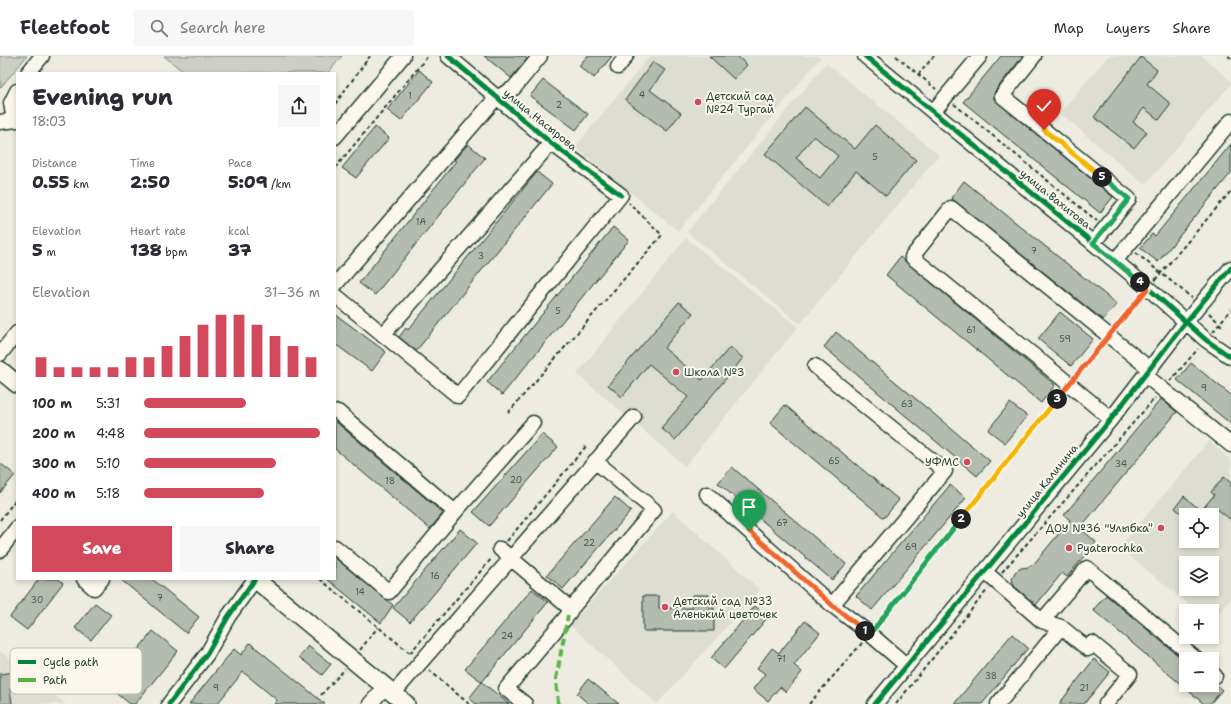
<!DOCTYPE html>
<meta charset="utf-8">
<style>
:root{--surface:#fff;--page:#f7f7f7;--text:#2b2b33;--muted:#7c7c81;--line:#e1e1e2;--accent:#d1495b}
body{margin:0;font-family:"Shantell Sans",sans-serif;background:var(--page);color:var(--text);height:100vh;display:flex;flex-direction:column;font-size:15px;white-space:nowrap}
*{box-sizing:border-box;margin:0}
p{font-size:13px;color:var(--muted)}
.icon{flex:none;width:22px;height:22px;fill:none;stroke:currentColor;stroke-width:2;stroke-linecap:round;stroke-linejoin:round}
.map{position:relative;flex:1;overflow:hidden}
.panel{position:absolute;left:16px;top:16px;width:320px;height:508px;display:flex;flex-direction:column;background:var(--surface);border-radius:0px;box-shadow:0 2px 6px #0003}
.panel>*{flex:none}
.tools{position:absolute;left:1179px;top:452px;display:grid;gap:8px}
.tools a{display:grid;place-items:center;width:40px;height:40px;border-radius:0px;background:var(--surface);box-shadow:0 2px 6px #0003;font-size:20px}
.pin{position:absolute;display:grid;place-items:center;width:34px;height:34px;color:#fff;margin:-41px -17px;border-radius:50% 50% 50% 0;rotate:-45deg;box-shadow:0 0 4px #0007}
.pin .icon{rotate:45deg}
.km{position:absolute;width:20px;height:20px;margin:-10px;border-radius:50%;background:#222;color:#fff;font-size:11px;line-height:20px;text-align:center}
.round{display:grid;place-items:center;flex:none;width:42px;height:42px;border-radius:0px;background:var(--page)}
.head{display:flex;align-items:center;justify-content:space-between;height:68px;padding:0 16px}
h1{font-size:22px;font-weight:800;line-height:30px}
.metrics{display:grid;grid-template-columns:repeat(3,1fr);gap:6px;height:68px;padding:4px 16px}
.metrics div{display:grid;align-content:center}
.metrics b{font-size:17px;font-weight:800}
.metrics small{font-size:11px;font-weight:400}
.metrics p{font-size:11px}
.chart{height:112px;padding:8px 16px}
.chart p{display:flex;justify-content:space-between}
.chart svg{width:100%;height:72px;margin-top:4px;stroke:var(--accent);stroke-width:6}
.button{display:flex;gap:8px;margin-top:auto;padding:8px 16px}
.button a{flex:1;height:46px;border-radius:0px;background:var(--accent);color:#fff;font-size:16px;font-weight:800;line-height:46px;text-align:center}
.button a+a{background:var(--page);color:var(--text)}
ul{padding:0 16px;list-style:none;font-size:13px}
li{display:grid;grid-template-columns:64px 48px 1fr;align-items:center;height:30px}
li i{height:10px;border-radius:5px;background:var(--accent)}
header{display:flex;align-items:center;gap:24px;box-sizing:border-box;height:56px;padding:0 20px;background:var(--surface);border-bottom:1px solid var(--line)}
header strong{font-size:19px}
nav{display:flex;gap:22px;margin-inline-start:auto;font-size:14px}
.search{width:280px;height:36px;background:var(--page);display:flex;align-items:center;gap:10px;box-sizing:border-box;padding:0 14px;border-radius:0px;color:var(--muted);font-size:15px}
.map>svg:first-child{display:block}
.built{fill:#ddddd2;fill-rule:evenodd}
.green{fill:#cbcfc4;stroke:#75867c}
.building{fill:#b4bbb0;stroke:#1f3d34;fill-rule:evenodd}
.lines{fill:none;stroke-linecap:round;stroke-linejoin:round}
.minor-casing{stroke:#1f3d34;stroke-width:17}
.major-casing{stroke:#1f3d34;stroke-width:20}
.path{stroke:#1f3d34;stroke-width:2;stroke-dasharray:4 3;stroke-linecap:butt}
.minor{stroke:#fbf7ec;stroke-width:14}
.major{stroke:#fbf7ec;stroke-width:17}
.quiet{stroke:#55b346;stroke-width:4;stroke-dasharray:8 4;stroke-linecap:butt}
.cycleway-casing{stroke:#fbf7ec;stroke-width:8}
.cycleway{stroke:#00873e;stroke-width:5}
.split-1-casing{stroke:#fff;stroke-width:8}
.split-2-casing{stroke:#fff;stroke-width:8}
.split-3-casing{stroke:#fff;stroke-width:8}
.split-4-casing{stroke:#fff;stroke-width:8}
.split-5-casing{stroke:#fff;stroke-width:8}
.split-6-casing{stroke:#fff;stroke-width:8}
.split-1{stroke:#f0652b;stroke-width:5}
.split-2{stroke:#22a559;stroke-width:5}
.split-3{stroke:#f5b400;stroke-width:5}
.split-4{stroke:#f0652b;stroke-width:5}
.split-5{stroke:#22a559;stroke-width:5}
.split-6{stroke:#f5b400;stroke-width:5}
.poi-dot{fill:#d1495b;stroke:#fbf7ec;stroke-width:1.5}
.labels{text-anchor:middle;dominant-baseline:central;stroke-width:4;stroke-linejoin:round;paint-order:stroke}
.number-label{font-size:9px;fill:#445c53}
.poi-label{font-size:11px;fill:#1f3d34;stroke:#fbf7ec;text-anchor:start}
.street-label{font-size:11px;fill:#1f3d34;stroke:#fbf7ec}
.key{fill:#fbf7ec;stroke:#b9bfb5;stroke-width:1}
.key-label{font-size:11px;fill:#1f3d34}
</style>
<header>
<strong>Fleetfoot</strong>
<div class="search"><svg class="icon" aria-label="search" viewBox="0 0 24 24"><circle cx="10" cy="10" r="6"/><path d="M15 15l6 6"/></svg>Search here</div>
<nav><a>Map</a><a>Layers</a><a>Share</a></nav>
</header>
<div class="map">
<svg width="1231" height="648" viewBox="0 0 1231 648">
<rect width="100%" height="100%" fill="#eeece1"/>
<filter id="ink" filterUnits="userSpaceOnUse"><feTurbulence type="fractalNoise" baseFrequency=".025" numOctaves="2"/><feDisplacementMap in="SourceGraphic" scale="8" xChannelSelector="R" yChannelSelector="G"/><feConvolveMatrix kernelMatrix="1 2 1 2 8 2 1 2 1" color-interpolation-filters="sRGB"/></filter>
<g filter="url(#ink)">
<!-- built -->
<path class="built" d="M650 0H818L820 2 678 175 575 91Z
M1108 0H1202L1231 25V28L1145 129 1060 57Z
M826 7 939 99 800 268 687 176Z
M686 182 798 271 685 410 577 318Z
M1209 385 1231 404V543L1212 565V555H1198L1119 492ZM1186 459H1212V485H1186ZM1186 507H1212V533H1186Z
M673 455 760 534 657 648 570 569Z
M0 595 66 648H0Z"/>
<!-- green -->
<path class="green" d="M0 0H27L0 32Z
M164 0H342L328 17H185Z"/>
<!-- building -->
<path class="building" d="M484 0H524L527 3 511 22Z
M587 0H612L594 22 579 10Z
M709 0H737L747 9 734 23Z
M1001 0H1023L995 35 994 39V43L1113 141 1100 157 963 46Z
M1141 1 1157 14 1147 28 1171 48 1159 64 1144 52 1133 66 1147 76 1134 92 1094 61Z
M653 6 665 14 650 34 681 57 667 75 625 44Z
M419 14 433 26 401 65 387 54Z
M543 24 588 58 576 74 530 40Z
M805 51 855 93 875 69 916 104 886 140 856 115 827 151 765 98ZM814 80 838 100 820 122 796 102Z
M375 71 389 82 356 122 342 112Z
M468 88 485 102 375 239 359 227 456 105 454 104Z
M1231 88V117L1158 206 1140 192 1152 178 1155 180Z
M537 116 552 128 416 295 399 281 406 272 408 274Z
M964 125 1117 248 1103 264 951 142Z
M613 171 629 184 502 339 487 326Z
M900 201 1055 329 1041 347 886 219Z
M679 246 693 257 664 292 702 324 730 291 743 302 675 384 661 372 688 341 649 308 622 341 608 329Z
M1060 256 1093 283 1071 310 1038 283Z
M335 258 386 296 372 315 335 288Z
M836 276 990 405 977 420 824 291Z
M1191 307 1231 339V368L1177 324Z
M1161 343 1177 356 1080 472 1096 486 1067 521 1062 517 1036 549 1014 530 1012 523 1015 516 1021 512 1029 511 1032 508 1033 509 1070 464 1064 459Z
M1010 347 1027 360 1005 387 988 374Z
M785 349 899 444 884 462 770 367Z
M335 365 443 457 430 473 335 393Z
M542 378 558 391 489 470 473 456Z
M0 407 15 419 0 437Z
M732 411 846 508 832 524 718 427Z
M1224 421 1231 427V464L1216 452 1210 459H1183L1175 452 1184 440 1201 455 1214 439 1211 436Z
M950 429 966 442 872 554 856 540Z
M615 441 631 455 563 533 547 519Z
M460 473 477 487 410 566 393 552Z
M335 502 393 549 381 567 327 523H335Z
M39 523H59L63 527 27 574 10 561Z
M120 523H152L199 561 186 577Z
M532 533 548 546 482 626 465 613Z
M692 539H709V552H714V575H643V540H659V552H692Z
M1106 539 1186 606V629H1216L1222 634 1210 648H1204L1093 554Z
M95 547 111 559 91 584 75 572Z
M755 550 768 561 724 613 711 602Z
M805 565 820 577 794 609 802 616 786 636 780 631 768 645 753 633 765 618 757 612 772 592 779 597Z
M153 575 178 595 135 648H130L108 630Z
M1012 578 1028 592 982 648H954Z
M250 587 325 648H274L277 644 243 616 217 648H189L234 593 241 599Z
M308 590 331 608 322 619 299 601Z
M1094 603 1110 616 1084 648H1059Z
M15 616 17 631 10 632 12 648H0V618Z
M588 623 619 648H589L577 638Z
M482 626 509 648H476L469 642Z"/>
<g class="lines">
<!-- minor casing -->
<g class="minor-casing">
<path id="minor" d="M865 0 1148 232 1206 284 1231 301
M1034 0 1002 40 1129 143 1093 187
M618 11 626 0
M28 17 42 0
M933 56 980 0
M14 64 11 47 17 35
M0 66 17 64
M335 81 403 0
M1115 205 1231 65
M335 229 496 42 514 32 540 0
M335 239 458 340 621 139 551 87 448 0
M383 279 551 87
M0 298 17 277
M815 310 945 415 832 549
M1145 319 1231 389
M338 356 455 456
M1111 363 1069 328 912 201 951 152 1150 313
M707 438 832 549 870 578 907 610
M335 491 389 536 455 456 533 367
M500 493 571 553
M0 494 17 472
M985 516 1042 565 1061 571 1088 593 1092 587 1130 618 1106 648
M84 523 94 532 102 523
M1042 565 1087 512 1196 603
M1212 617 1215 620
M393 638 634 361
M169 648 207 598 228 561 255 523
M370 648 385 631
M525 648 506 633 568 559 571 553 654 454 595 405
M875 648 1111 363 1185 267 1231 212
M998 648 1061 571"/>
</g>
<!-- major casing -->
<g class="major-casing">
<path id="major" d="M0 314 17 328
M255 523 406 648"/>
</g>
<!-- path -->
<path class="path" d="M896 0 936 33
M1228 0 1231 2
M918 19 934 0
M335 48 370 0
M954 48 1097 165
M335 112 428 0
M1136 197 1192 242
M1155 224 1231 135
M1209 257 1222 270
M1117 270 1141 241
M1213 276 1231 253
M1076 320 1101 289
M1170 325 1198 293
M508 357 662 179 629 147
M0 464 17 442
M507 485 587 389
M1002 516 1155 342
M320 523 411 598
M877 570 1062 337
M360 594 378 571
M410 597 492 502
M429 614 469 648
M321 639 345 613
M809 648 862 587
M896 648 988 533"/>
<!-- minor -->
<use href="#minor" class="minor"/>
<!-- major -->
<use href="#major" class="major"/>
<!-- quiet -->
<path class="quiet" d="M558 648 556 623 568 559"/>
<!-- cycleway casing -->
<g class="cycleway-casing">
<path id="cycleway" d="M448 0 551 87 621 139
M865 0 1148 232 1206 284 1231 301
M169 648 207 598 228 561 255 523
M875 648 1111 363 1185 267 1231 212"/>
</g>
<!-- cycleway -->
<use href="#cycleway" class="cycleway"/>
</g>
</g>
<g class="lines" filter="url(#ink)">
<!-- split-1 casing -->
<g class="split-1-casing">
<path id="split-1" d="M749 475 832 549 865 575"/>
</g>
<!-- split-2 casing -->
<g class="split-2-casing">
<path id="split-2" d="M865 575 870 578 961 463"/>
</g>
<!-- split-3 casing -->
<g class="split-3-casing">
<path id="split-3" d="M961 463 1057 343"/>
</g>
<!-- split-4 casing -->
<g class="split-4-casing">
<path id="split-4" d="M1057 343 1148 232 1140 226"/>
</g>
<!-- split-5 casing -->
<g class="split-5-casing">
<path id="split-5" d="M1102 121 1129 143 1093 187 1140 226"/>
</g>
<!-- split-6 casing -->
<g class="split-6-casing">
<path id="split-6" d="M1044 74 1102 121"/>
</g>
<!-- split-1 -->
<use href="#split-1" class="split-1"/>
<!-- split-2 -->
<use href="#split-2" class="split-2"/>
<!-- split-3 -->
<use href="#split-3" class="split-3"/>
<!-- split-4 -->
<use href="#split-4" class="split-4"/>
<!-- split-5 -->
<use href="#split-5" class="split-5"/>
<!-- split-6 -->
<use href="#split-6" class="split-6"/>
</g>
<!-- markers -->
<g class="poi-dot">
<circle cx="698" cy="46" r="4"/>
<circle cx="676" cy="316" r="4"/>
<circle cx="967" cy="406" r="4"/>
<circle cx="1161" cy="472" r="4"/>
<circle cx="1069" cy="492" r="4"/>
<circle cx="665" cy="551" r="4"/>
</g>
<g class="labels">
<!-- number labels -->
<g class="number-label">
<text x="642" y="39">4</text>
<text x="410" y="40">1</text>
<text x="559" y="49">2</text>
<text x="875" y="101">5</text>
<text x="421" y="166">1А</text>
<text x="1034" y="195">7</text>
<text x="481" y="200">3</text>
<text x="558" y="255">5</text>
<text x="971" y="274">61</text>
<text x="1065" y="283">59</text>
<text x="1204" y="332">9</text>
<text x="907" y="348">63</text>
<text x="834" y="405">65</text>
<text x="1121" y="408">34</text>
<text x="516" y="424">20</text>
<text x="390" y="425">18</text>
<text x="782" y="467">67</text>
<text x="589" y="487">22</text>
<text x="911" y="491">69</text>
<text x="435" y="520">16</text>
<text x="360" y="536">14</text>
<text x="160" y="542">7</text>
<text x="37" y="544">30</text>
<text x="507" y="580">24</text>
<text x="781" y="603">71</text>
<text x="991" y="620">38</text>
<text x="216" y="632">9</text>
<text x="1084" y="632">21</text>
</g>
<!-- poi labels -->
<g class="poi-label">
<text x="706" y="40">Детский сад<tspan x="706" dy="13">№24 Тургай</tspan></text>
<text x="684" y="316">Школа №3</text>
<text x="959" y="406" text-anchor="end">УФМС</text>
<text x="1153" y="472" text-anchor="end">ДОУ №36 "Улыбка"</text>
<text x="1077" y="492">Pyaterochka</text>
<text x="673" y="545">Детский сад №33<tspan x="673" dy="13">Аленький цветочек</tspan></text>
</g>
<!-- street labels -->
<g class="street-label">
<text transform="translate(540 64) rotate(39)">улица Насырова</text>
<text transform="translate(1055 143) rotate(39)">улица Вахитова</text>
<text transform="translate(1047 425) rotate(-51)">улица Калинина</text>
</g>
</g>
<!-- legend -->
<rect x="10" y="592" width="132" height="46" rx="6" class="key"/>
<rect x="18" y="604" width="18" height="4" fill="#00873e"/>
<rect x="18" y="622" width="18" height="4" fill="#55b346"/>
<g class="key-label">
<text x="43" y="610">Cycle path</text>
<text x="43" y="628">Path</text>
</g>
</svg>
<div class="tools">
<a><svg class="icon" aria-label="locate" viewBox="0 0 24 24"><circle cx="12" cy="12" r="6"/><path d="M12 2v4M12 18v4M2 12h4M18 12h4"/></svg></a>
<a><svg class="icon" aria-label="layers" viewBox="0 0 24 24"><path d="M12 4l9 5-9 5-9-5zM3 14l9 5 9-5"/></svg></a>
<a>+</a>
<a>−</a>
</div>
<div class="pin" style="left:749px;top:475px;background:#1e9e55"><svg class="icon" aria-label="arrive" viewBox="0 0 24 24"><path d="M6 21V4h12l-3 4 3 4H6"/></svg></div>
<div class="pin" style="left:1044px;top:74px;background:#d93025"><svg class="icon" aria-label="check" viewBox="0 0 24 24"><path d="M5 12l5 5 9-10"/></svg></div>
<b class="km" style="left:865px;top:575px">1</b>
<b class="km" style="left:961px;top:463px">2</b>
<b class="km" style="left:1057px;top:343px">3</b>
<b class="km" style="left:1140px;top:226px">4</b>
<b class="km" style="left:1102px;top:121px">5</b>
<section class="panel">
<div class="head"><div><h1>Evening run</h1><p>18:03</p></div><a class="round"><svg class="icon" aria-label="share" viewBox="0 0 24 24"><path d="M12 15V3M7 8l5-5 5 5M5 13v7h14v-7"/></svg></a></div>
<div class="metrics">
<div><p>Distance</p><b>0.55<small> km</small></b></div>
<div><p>Time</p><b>2:50</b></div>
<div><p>Pace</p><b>5:09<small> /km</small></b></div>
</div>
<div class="metrics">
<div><p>Elevation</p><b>5<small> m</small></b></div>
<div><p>Heart rate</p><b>138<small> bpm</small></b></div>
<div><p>kcal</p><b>37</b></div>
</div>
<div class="chart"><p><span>Elevation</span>31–36 m</p>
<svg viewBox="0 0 160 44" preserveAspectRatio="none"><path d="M5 44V32M15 44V38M25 44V38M35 44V38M45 44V38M55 44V32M65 44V32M75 44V25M85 44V19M95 44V12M105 44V6M115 44V6M125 44V12M135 44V19M145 44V25M155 44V32"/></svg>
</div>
<ul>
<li><b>100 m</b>5:31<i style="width:58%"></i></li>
<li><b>200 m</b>4:48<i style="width:100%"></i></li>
<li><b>300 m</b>5:10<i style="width:75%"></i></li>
<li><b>400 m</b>5:18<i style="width:68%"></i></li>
</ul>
<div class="button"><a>Save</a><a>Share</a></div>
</section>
</div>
